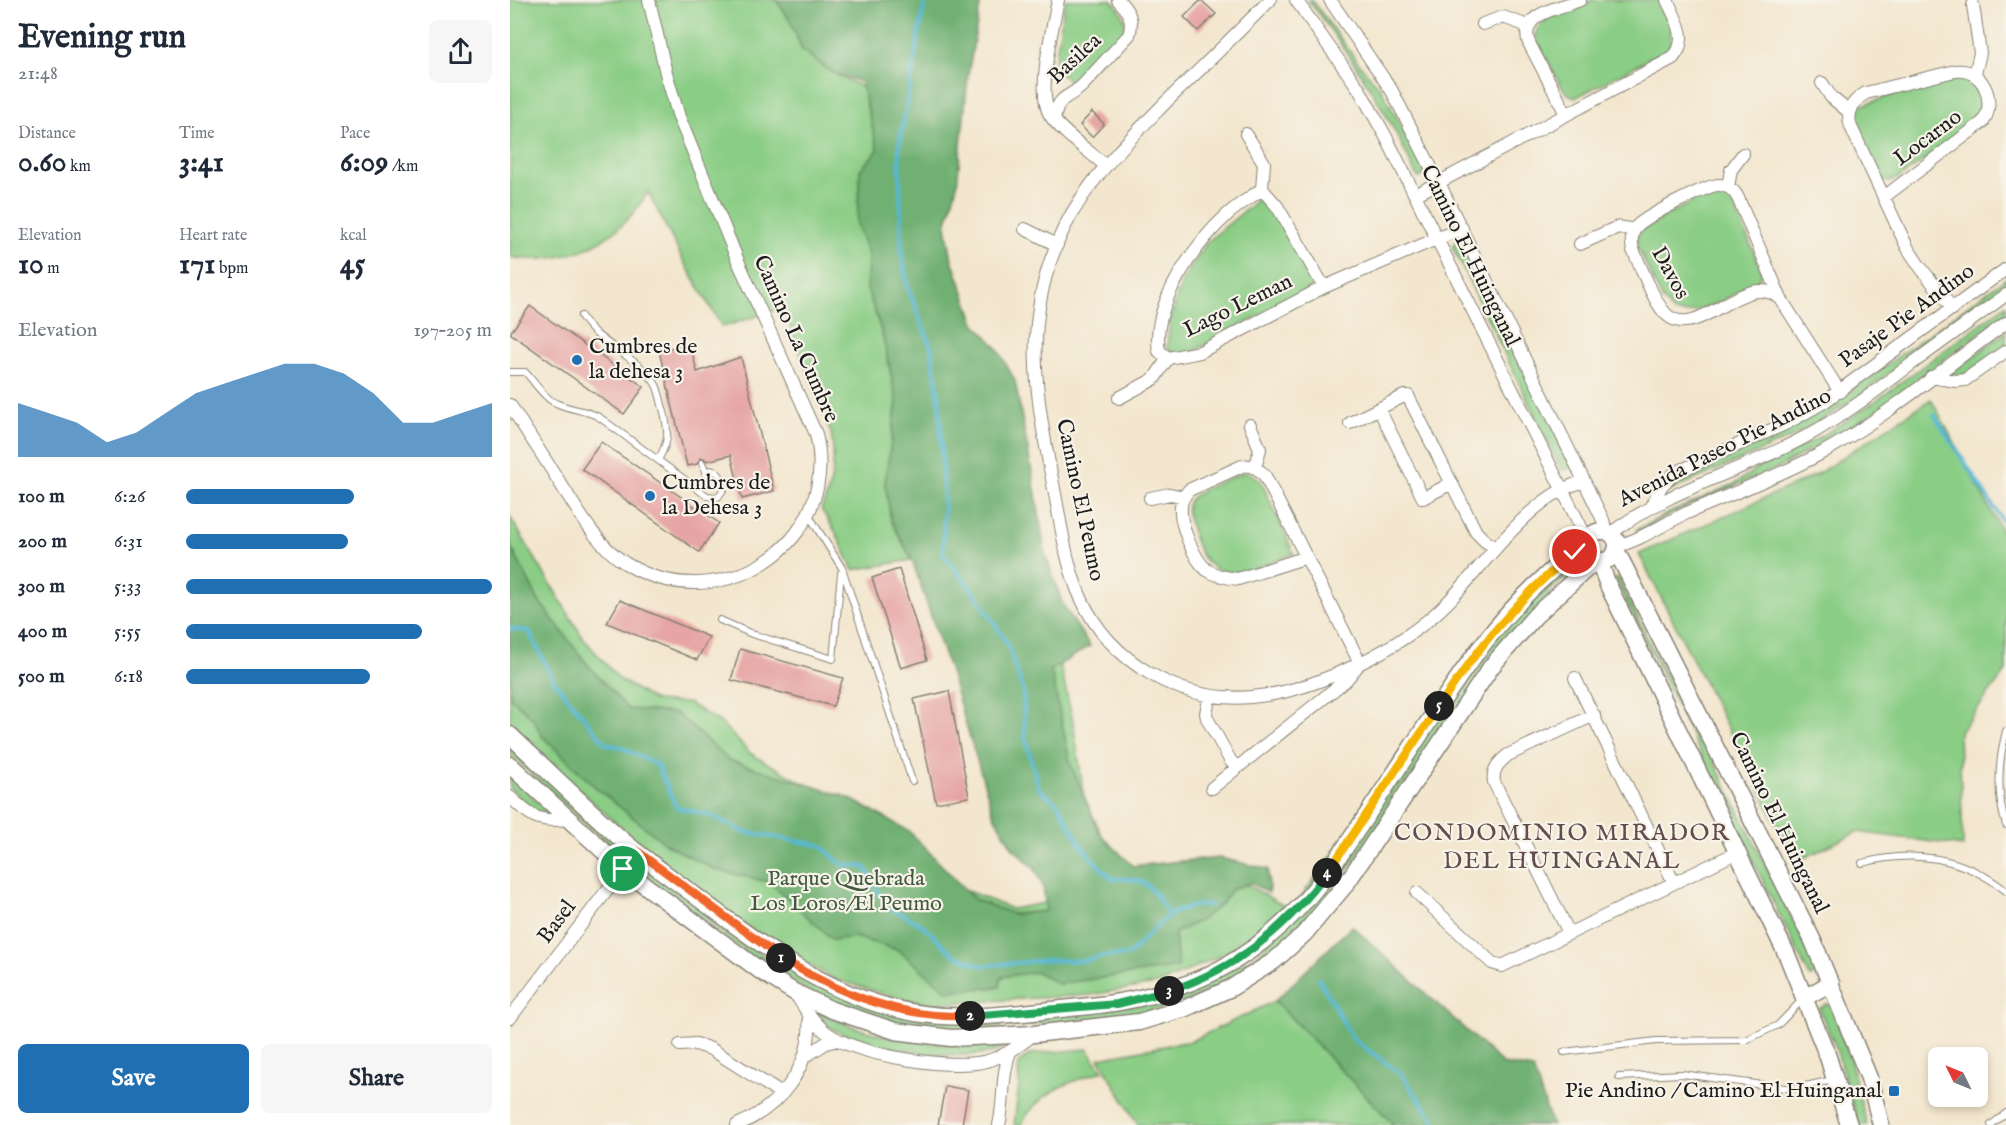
<!DOCTYPE html>
<meta charset="utf-8">
<style>
:root{--surface:#fff;--page:#f6f6f7;--text:#1f2937;--muted:#747a83;--accent:#1f6fb2}
body{margin:0;font-family:"IM FELL English",serif;background:var(--page);color:var(--text);height:100vh;display:flex;flex-direction:column;font-size:22px;white-space:nowrap}
*{box-sizing:border-box;margin:0}
p{font-size:20px;color:var(--muted)}
.icon{flex:none;width:33px;height:33px;fill:none;stroke:currentColor;stroke-width:2;stroke-linecap:round;stroke-linejoin:round}
.map{position:relative;flex:1;overflow:hidden}
.side{display:flex;flex-direction:column;background:var(--surface);width:510px}
.side>*{flex:none}
.needle{width:39px;rotate:313deg}
.controls{position:absolute;left:1418px;top:1047px;display:grid;gap:12px}
.controls a{display:grid;place-items:center;width:60px;height:60px;border-radius:9px;background:var(--surface);box-shadow:0 3px 9px #0003;font-size:30px}
.pin{position:absolute;display:grid;place-items:center;width:51px;height:51px;color:#fff;margin:-26px;border:3px solid #fff;border-radius:50%;box-shadow:0 2px 6px #0007}
.km{position:absolute;width:30px;height:30px;margin:-15px;border-radius:50%;background:#222;color:#fff;font-size:16px;line-height:30px;text-align:center}
.round{display:grid;place-items:center;flex:none;width:63px;height:63px;border-radius:9px;background:var(--page)}
.head{display:flex;align-items:center;justify-content:space-between;height:102px;padding:0 18px}
h1{font-size:33px;font-weight:700;line-height:45px}
.figures{display:grid;grid-template-columns:repeat(3,1fr);gap:9px;height:102px;padding:6px 18px}
.figures div{display:grid;align-content:center}
.figures b{font-size:30px;font-weight:700}
.figures small{font-size:16px;font-weight:400}
.figures p{font-size:16px}
.chart{height:168px;padding:12px 18px}
.chart p{display:flex;justify-content:space-between}
.chart svg{width:100%;height:108px;margin-top:6px;fill:var(--accent);opacity:.7}
.cta{display:flex;gap:12px;margin-top:auto;padding:12px 18px}
.cta a{flex:1;height:69px;border-radius:9px;background:var(--accent);color:#fff;font-size:24px;font-weight:700;line-height:69px;text-align:center}
.cta a+a{background:var(--page);color:var(--text)}
ul{padding:0 18px;list-style:none;font-size:20px}
li{display:grid;grid-template-columns:96px 72px 1fr;align-items:center;height:45px}
li i{height:15px;border-radius:8px;background:var(--accent)}
main{display:flex;flex:1;min-height:0}
.map>svg:first-child{display:block}
.green{fill:#8acd85;stroke:#537450;stroke-width:1.5}
.forest{fill:#6fb072;stroke:#466647;stroke-width:1.5}
.lines{fill:none;stroke-linecap:round;stroke-linejoin:round}
.stream{stroke:#55b8d4;stroke-width:4}
.building{fill:#e6a5a4}
.lane-casing{stroke:#888175;stroke-width:8}
.street-casing{stroke:#888175;stroke-width:14}
.secondary-casing{stroke:#888175;stroke-width:19}
.lane{stroke:#fff;stroke-width:6}
.street{stroke:#fff;stroke-width:12}
.secondary{stroke:#fff;stroke-width:16}
.split-1-casing{stroke:#fff;stroke-width:12}
.split-2-casing{stroke:#fff;stroke-width:12}
.split-3-casing{stroke:#fff;stroke-width:12}
.split-4-casing{stroke:#fff;stroke-width:12}
.split-5-casing{stroke:#fff;stroke-width:12}
.split-6-casing{stroke:#fff;stroke-width:12}
.split-1{stroke:#f0652b;stroke-width:8}
.split-2{stroke:#f0652b;stroke-width:8}
.split-3{stroke:#22a559;stroke-width:8}
.split-4{stroke:#22a559;stroke-width:8}
.split-5{stroke:#f5b400;stroke-width:8}
.split-6{stroke:#f5b400;stroke-width:8}
.poi-dot{fill:#1f6fb2;stroke:#f7f3e8;stroke-width:2}
.labels{text-anchor:middle;dominant-baseline:central;stroke-width:4.5;stroke-linejoin:round;paint-order:stroke}
.street-label{font-size:22px;fill:#1c1c1c;stroke:#f7f3e8}
.poi-label{font-size:22px;fill:#1c1c1c;stroke:#f7f3e8;text-anchor:start}
.park-label{font-size:22px;fill:#425a41;stroke:#f7f3e8}
.neighbourhood-label{font-size:24px;letter-spacing:1.5px;fill:#634c4c;stroke:#f7f3e8}
</style>
<main>
<section class="side">
<div class="head"><div><h1>Evening run</h1><p>21:48</p></div><a class="round"><svg class="icon" aria-label="share" viewBox="0 0 24 24"><path d="M12 15V3M7 8l5-5 5 5M5 13v7h14v-7"/></svg></a></div>
<div class="figures">
<div><p>Distance</p><b>0.60<small> km</small></b></div>
<div><p>Time</p><b>3:41</b></div>
<div><p>Pace</p><b>6:09<small> /km</small></b></div>
</div>
<div class="figures">
<div><p>Elevation</p><b>10<small> m</small></b></div>
<div><p>Heart rate</p><b>171<small> bpm</small></b></div>
<div><p>kcal</p><b>45</b></div>
</div>
<div class="chart"><p><span>Elevation</span>197–205 m</p>
<svg viewBox="0 0 160 44" preserveAspectRatio="none"><path d="M0 44V22L10 26L20 30L30 38L40 34L50 26L60 18L70 14L80 10L90 6L100 6L110 10L120 18L130 30L140 30L150 26L160 22V44z"/></svg>
</div>
<ul>
<li><b>100 m</b>6:26<i style="width:55%"></i></li>
<li><b>200 m</b>6:31<i style="width:53%"></i></li>
<li><b>300 m</b>5:33<i style="width:100%"></i></li>
<li><b>400 m</b>5:55<i style="width:77%"></i></li>
<li><b>500 m</b>6:18<i style="width:60%"></i></li>
</ul>
<div class="cta"><a>Save</a><a>Share</a></div>
</section>
<div class="map">
<svg width="1496" height="1125" viewBox="0 0 1496 1125">
<rect width="100%" height="100%" fill="#f7f3e8"/>
<filter id="ink" filterUnits="userSpaceOnUse"><feTurbulence type="fractalNoise" baseFrequency=".0167" numOctaves="2"/><feDisplacementMap in="SourceGraphic" scale="12" xChannelSelector="R" yChannelSelector="G"/><feConvolveMatrix kernelMatrix="1 2 1 2 8 2 1 2 1" color-interpolation-filters="sRGB"/></filter>
<filter id="wash" filterUnits="userSpaceOnUse"><feTurbulence type="fractalNoise" baseFrequency=".008" numOctaves="4" result="noise"/><feDisplacementMap in="SourceGraphic" scale="24" xChannelSelector="R" yChannelSelector="G"/><feGaussianBlur stdDeviation="1.35" result="paint"/><feColorMatrix in="noise" values="0 0 0 0 0 0 0 0 0 0 0 0 0 0 0 0 0 1.4 0 .05"/><feComposite in="paint" operator="in"/></filter>
<g filter="url(#wash)">
<rect width="100%" height="100%" fill="#f3e6ce"/>
<!-- green -->
<path class="green" d="M0 0H266L280 20 292 50 321 72 352 87 368 150 350 170 347 224 358 254 357 288 373 337 387 402 375 483 381 520 402 560 343 570 325 531 311 509C323 484 326 461 321 433L273 308 212 327 173 260 138 192C132 201 126 210 119 218 88 251 44 265 0 257Z
M555 0H601C614 12 618 21 613 39L563 86 554 76 543 74Z
M798 0H802L850 65 871 89 916 172 915 175 909 178 906 175C879 112 840 55 798 0Z
M1083 0H1148L1163 30 1161 32V44L1156 50 1065 98C1052 93 1046 76 1040 65 1035 57 1026 45 1026 35 1025 17 1069 6 1083 0Z
M1450 79C1459 79 1465 82 1468 91 1470 98 1473 107 1469 114 1462 128 1405 166 1389 178L1379 182 1372 180C1365 167 1344 130 1345 117 1345 112 1349 108 1353 105L1397 90Z
M1208 191 1215 193 1222 200 1252 272 1248 281C1227 292 1187 319 1163 312L1152 299 1127 246 1128 234 1138 226 1199 192Z
M751 197 763 209 807 285 671 358 657 348 660 320 671 283 697 242Z
M949 241 951 243 1061 464 1060 468 1055 470 1051 469 943 248 944 243Z
M1496 278V286L1344 399 1309 422 1280 438 1159 491 1165 480C1218 457 1272 436 1320 406Z
M1496 305V313L1362 414 1315 442 1268 468 1181 505 1126 532V530L1159 513 1226 483 1246 469 1311 437 1364 402Z
M1496 332V345L1456 374 1436 376Z
M1421 399 1496 539V671L1449 733 1453 846 1347 832 1286 862 1129 554 1306 475Z
M738 472 751 481 784 554C763 561 738 574 717 572 691 568 686 545 680 524 678 516 674 509 679 501 686 490 719 479 732 473Z
M0 517 73 638 109 679 145 701 178 703 210 722 241 754 293 783 455 890 502 909 546 901 520 537 563 721 574 796 598 848 623 866 692 859 776 907 724 949 652 983 581 995 426 1004 395 1000 324 979 265 946 207 905 112 829 0 726Z
M1072 554 1077 556 1076 562 1042 589 815 900C769 948 719 992 653 1008 602 1020 549 1021 497 1026L498 1020 646 1003 683 989 748 955 968 658 1013 607Z
M1108 577 1154 672 1171 695 1307 969 1305 975 1300 977 1105 579Z
M0 745 111 847 112 851 109 854 0 755Z
M0 775 41 815 26 813 0 788Z
M133 865 251 954 307 986 490 1021V1028L443 1032 390 1024 328 1004 302 993 253 965 127 872Z
M765 1001 884 1125H628L589 1058 681 1041Z
M1316 1004 1322 1005 1340 1059 1357 1125H1348L1326 1048 1309 1009Z
M308 1012C375 1044 429 1048 502 1042 497 1045 492 1049 487 1051 449 1062 357 1048 323 1029 316 1025 312 1018 308 1012Z
M577 1049 593 1071C559 1082 529 1091 511 1125H504L509 1085 508 1065 513 1059 521 1054Z"/>
<!-- forest -->
<path class="forest" d="M266 0H471L458 76 447 185 436 226 442 260 465 323 488 349 505 381 525 488 535 553 553 605 580 646 541 670 560 762 589 833 623 866 710 858 758 869 759 893 741 883 722 889 713 902 693 919 665 933 668 967 549 984 527 972 491 977 490 987 437 991 388 950 344 937 323 940 259 882 206 870 157 845 85 787 32 736 23 719 0 697V545L29 601 77 664 118 709 166 713 219 760 337 797 399 831 464 899 503 914 536 911 533 886 524 868 502 847 484 816 440 672 402 560 381 520 375 483 387 402 372 333 357 288 358 254 347 224 350 170 368 150 351 82 321 72 292 50 280 20Z
M842 926 993 1064 1023 1069 1042 1125H884L765 1001Z"/>
<g class="lines">
<!-- stream -->
<path class="stream" d="M415 0 389 146 392 254 397 285 421 347 429 397 434 502 433 554 469 599 498 645 513 691 515 737 529 789 548 804 571 845 581 858 602 879C638 877 640 885 658 914
M1424 415 1496 526
M0 629 19 631 43 680 96 744 111 747 147 765 166 807 199 815 234 832 310 845 331 864 355 867 376 906 412 925 444 955 472 966 539 960 573 961 592 956 619 955C645 928 660 903 701 905
M809 979 843 1039 892 1075 927 1125"/>
</g>
<g id="blocks">
<!-- building -->
<path class="building" d="M691 0 706 14 688 31 674 17Z
M582 112 594 124 582 137 570 125Z
M20 306 134 387 114 414 0 333Z
M180 343 187 372 231 357 264 491 232 499 221 455 197 461 194 458H190L187 464 177 466 149 351Z
M91 442 209 523 189 552 72 469Z
M389 569 417 660 391 668 362 578Z
M110 600 199 637 187 660 97 623Z
M230 649 333 678 323 706 221 680Z
M439 691 459 797 426 803 404 699Z
M435 1086 458 1090 452 1125H428Z"/>
</g>
</g>
<g filter="url(#ink)">
<use href="#blocks" fill-opacity="0" stroke="#888175" stroke-width="1.5"/>
<g class="lines">
<!-- lane casing -->
<g class="lane-casing">
<path id="lane" d="M71 316C88 345 130 357 146 385 150 393 151 403 154 412 159 434 159 441 148 460
M0 372H15C24 381 31 394 42 401 57 410 74 409 89 417L197 496 208 497 213 490C211 479 212 472 200 470L196 474 194 483
M192 463 197 473
M298 514 332 568 402 781
M210 620 242 634 323 659 331 573
M1496 731C1488 763 1486 794 1496 825
M1352 863C1404 849 1454 857 1496 891
M1054 1052 1146 1041 1236 1040 1268 1025 1292 1000
M1109 1077 1172 1074 1275 1088H1286L1323 1080
M1481 1125 1496 1113"/>
</g>
<!-- street casing -->
<g class="street-casing">
<path id="street" d="M548 0C543 27 526 92 540 115 550 131 580 152 595 165
M760 0C726 34 692 68 657 101 619 140 579 178 554 228 511 317 525 391 543 484 551 522 555 563 571 598 600 662 670 703 741 697 805 692 893 648 938 602 974 566 1022 493 1073 482
M786 0 849 89 876 137 1078 541
M820 0 882 91 929 183 1093 520 1096 532
M1463 5 1470 53 1465 74
M973 24 993 17 1018 26
M1312 83 1321 97 1339 112
M1056 114 1019 43C1008 13 1050 8 1070 0
M544 120C549 94 555 101 572 86L619 35C624 20 619 11 608 0
M736 134 754 163 752 189
M1218 187 1221 170 1233 154
M905 195 1163 58C1180 39 1166 20 1157 0
M1374 197 1473 122C1487 101 1473 67 1445 71L1356 93C1342 101 1336 112 1341 127L1397 247 1408 264 1442 308
M515 229 547 245
M1070 244 1108 227 1124 230
M814 287 767 206 752 189C741 197 728 205 718 214 685 244 641 305 649 351L658 358 690 352 814 287 952 228
M1271 299C1235 267 1189 343 1157 315 1144 304 1131 266 1123 250 1121 242 1121 234 1126 227 1133 218 1198 184 1209 185 1218 185 1224 190 1228 198L1271 299 1330 392
M1421 377 1446 381 1455 380 1496 351
M609 398 644 379 658 358
M0 405C17 432 35 459 52 486 70 514 86 544 115 563 208 621 332 545 306 434L228 261 169 117 156 73 139 0
M869 409 913 498 942 483
M840 423 894 396H898L966 532 975 541 986 548
M740 425 750 449 745 468
M640 498 660 494 674 497
M1141 506 1152 485 1165 473 1277 423 1314 402 1496 269
M1100 534C1158 489 1231 472 1295 437 1333 416 1366 391 1400 365 1432 342 1464 318 1496 295
M1107 546C1131 540 1153 524 1177 513 1221 494 1267 477 1310 454 1375 418 1435 367 1496 323
M1065 678 1164 883
M700 696 696 713 697 718 720 760 727 768
M702 788 836 680 850 663 755 476C749 469 742 464 732 466L679 490C675 495 671 500 671 506 669 523 684 560 697 570 706 576 718 578 728 579L797 557
M0 797C20 816 28 823 57 819
M907 893 982 963 992 966 1228 852
M1059 933 984 782C982 770 988 763 998 755L1084 715
M285 993C295 1009 304 1024 320 1035 351 1056 440 1070 477 1061 495 1056 509 1046 524 1034
M0 1018 127 851
M170 1045 186 1044 201 1049 272 1094
M296 1056 316 1043 328 1040
M227 1125C272 1106 303 1065 299 1016
M489 1125C495 1100 491 1075 500 1052"/>
</g>
<!-- secondary casing -->
<g class="secondary-casing">
<path id="secondary" d="M1077 546a15 15 0 1 1 30 0a15 15 0 1 1-30 0Z
M1106 550 1303 941 1359 1078 1371 1125
M1089 561 1098 585 1277 955 1318 1057 1339 1125
M0 735C37 770 73 805 111 839 139 863 170 884 199 906 262 953 326 1000 406 1013 460 1022 516 1012 571 1007 680 997 757 958 821 868 855 819 888 768 921 718 953 670 985 623 1028 583 1043 569 1059 554 1077 545
M0 765 113 869 252 972 284 992 322 1010 385 1031 441 1038 524 1034 629 1022 676 1008 721 988 764 961 794 934 836 884 981 667 1025 616 1086 560
M1294 998 1321 983"/>
</g>
<!-- lane -->
<use href="#lane" class="lane"/>
<!-- street -->
<use href="#street" class="street"/>
<!-- secondary -->
<use href="#secondary" class="secondary"/>
</g>
</g>
<g class="lines" filter="url(#ink)">
<!-- split-1 casing -->
<g class="split-1-casing">
<path id="split-1" d="M113 869 127 851 271 958"/>
</g>
<!-- split-2 casing -->
<g class="split-2-casing">
<path id="split-2" d="M271 958C328 993 391 1019 460 1016"/>
</g>
<!-- split-3 casing -->
<g class="split-3-casing">
<path id="split-3" d="M460 1016 607 1004 659 991"/>
</g>
<!-- split-4 casing -->
<g class="split-4-casing">
<path id="split-4" d="M659 991C727 968 773 931 817 873"/>
</g>
<!-- split-5 casing -->
<g class="split-5-casing">
<path id="split-5" d="M817 873 929 706"/>
</g>
<!-- split-6 casing -->
<g class="split-6-casing">
<path id="split-6" d="M929 706C968 648 1009 596 1065 552"/>
</g>
<!-- split-1 -->
<use href="#split-1" class="split-1"/>
<!-- split-2 -->
<use href="#split-2" class="split-2"/>
<!-- split-3 -->
<use href="#split-3" class="split-3"/>
<!-- split-4 -->
<use href="#split-4" class="split-4"/>
<!-- split-5 -->
<use href="#split-5" class="split-5"/>
<!-- split-6 -->
<use href="#split-6" class="split-6"/>
</g>
<!-- markers -->
<g class="poi-dot">
<circle cx="67" cy="360" r="6"/>
<circle cx="140" cy="496" r="6"/>
<rect x="1378" y="1085" width="12" height="12" rx="3"/>
</g>
<g class="labels">
<!-- street labels -->
<g class="street-label">
<text transform="translate(565 59) rotate(-43)">Basilea</text>
<text transform="translate(1418 138) rotate(-37)">Locarno</text>
<text transform="translate(960 256) rotate(64)">Camino El Huinganal</text>
<text transform="translate(1160 273) rotate(61)">Davos</text>
<text transform="translate(728 306) rotate(-26)">Lago Leman</text>
<text transform="translate(1397 316) rotate(-36)">Pasaje Pie Andino</text>
<text transform="translate(286 339) rotate(66)">Camino La Cumbre</text>
<text transform="translate(1215 448) rotate(-27)">Avenida Paseo Pie Andino</text>
<text transform="translate(570 500) rotate(78)">Camino El Peumo</text>
<text transform="translate(1269 823) rotate(64)">Camino El Huinganal</text>
<text transform="translate(47 922) rotate(-53)">Basel</text>
</g>
<!-- poi labels -->
<g class="poi-label">
<text x="79" y="347">Cumbres de<tspan x="79" dy="25">la dehesa 3</tspan></text>
<text x="152" y="483">Cumbres de<tspan x="152" dy="25">la Dehesa 3</tspan></text>
<text x="1372" y="1091" text-anchor="end">Pie Andino / Camino El Huinganal</text>
</g>
<!-- park labels -->
<g class="park-label">
<text x="336" y="879">Parque Quebrada<tspan x="336" dy="25">Los Loros/El Peumo</tspan></text>
</g>
<!-- neighbourhood labels -->
<g class="neighbourhood-label">
<text x="1052" y="833">CONDOMINIO MIRADOR<tspan x="1052" dy="28">DEL HUINGANAL</tspan></text>
</g>
</g>
</svg>
<div class="controls">
<a><svg class="needle" viewBox="-14 -14 28 28"><path d="M0-13l5 13h-10z" fill="#e53935"/><path d="M0 13l5-13h-10z" fill="#747a83"/></svg></a>
</div>
<div class="pin" style="left:113px;top:869px;background:#1e9e55"><svg class="icon" aria-label="arrive" viewBox="0 0 24 24"><path d="M6 21V4h12l-3 4 3 4H6"/></svg></div>
<div class="pin" style="left:1065px;top:552px;background:#d93025"><svg class="icon" aria-label="check" viewBox="0 0 24 24"><path d="M5 12l5 5 9-10"/></svg></div>
<b class="km" style="left:271px;top:958px">1</b>
<b class="km" style="left:460px;top:1016px">2</b>
<b class="km" style="left:659px;top:991px">3</b>
<b class="km" style="left:817px;top:873px">4</b>
<b class="km" style="left:929px;top:706px">5</b>
</div>
</main>
